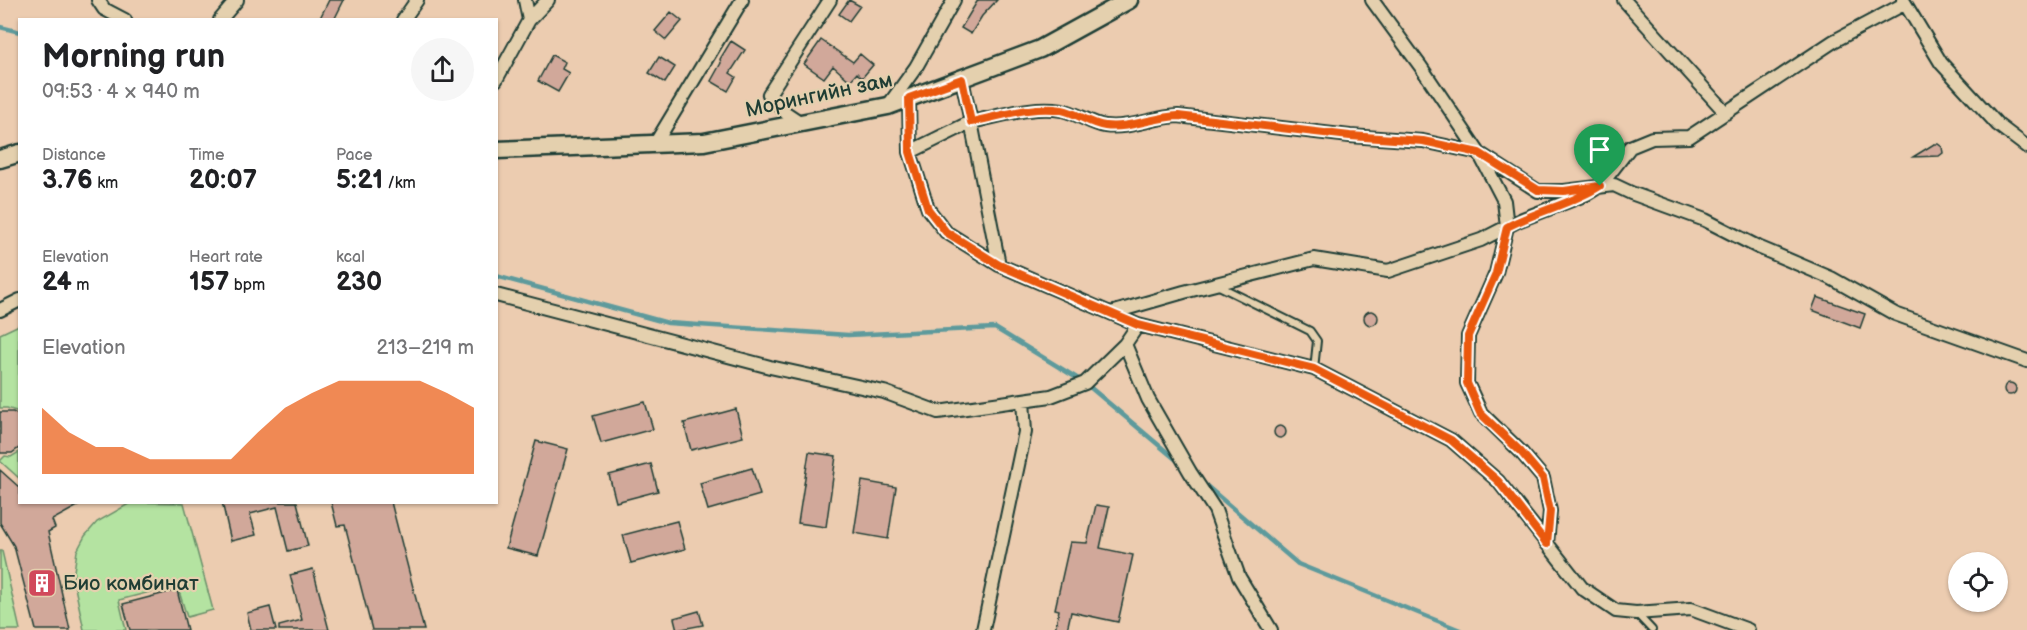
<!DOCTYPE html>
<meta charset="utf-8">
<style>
:root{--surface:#fff;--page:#f6f6f6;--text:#202124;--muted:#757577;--accent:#ea580c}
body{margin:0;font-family:"Balsamiq Sans",sans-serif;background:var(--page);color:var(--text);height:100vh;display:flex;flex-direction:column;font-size:22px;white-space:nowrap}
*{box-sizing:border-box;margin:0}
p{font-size:20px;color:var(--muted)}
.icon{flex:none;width:33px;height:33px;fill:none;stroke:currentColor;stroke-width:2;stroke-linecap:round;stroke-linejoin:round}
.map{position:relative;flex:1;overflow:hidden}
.details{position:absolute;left:18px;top:18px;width:480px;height:486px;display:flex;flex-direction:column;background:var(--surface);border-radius:0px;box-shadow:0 2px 4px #0004}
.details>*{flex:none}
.buttons{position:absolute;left:1948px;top:552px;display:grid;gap:12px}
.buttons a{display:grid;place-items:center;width:60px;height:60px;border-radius:50%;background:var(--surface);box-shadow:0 2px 4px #0004;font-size:30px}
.pin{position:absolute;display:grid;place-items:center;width:51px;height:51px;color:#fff;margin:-62px -26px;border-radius:50% 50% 50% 0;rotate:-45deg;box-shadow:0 0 6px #0007}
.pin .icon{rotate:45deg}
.round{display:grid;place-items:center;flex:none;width:63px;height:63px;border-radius:32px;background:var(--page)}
.overview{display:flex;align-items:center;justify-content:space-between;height:102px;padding:0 24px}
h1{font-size:33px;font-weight:600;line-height:45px}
.stats{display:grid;grid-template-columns:repeat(3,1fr);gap:9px;height:102px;padding:6px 24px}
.stats div{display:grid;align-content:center}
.stats b{font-size:26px;font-weight:600}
.stats small{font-size:16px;font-weight:400}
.stats p{font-size:16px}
.chart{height:168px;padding:12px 24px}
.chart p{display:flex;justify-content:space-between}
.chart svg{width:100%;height:108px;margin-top:6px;fill:var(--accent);opacity:.7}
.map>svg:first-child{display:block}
.green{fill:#b4e3a1;stroke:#6a906a;stroke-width:1.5}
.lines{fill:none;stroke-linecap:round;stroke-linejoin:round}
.stream{stroke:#5d9a9c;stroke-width:4.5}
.building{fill:#d1a89a;stroke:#1f3d34;stroke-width:1.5}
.service-casing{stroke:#1f3d34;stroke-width:10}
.minor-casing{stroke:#1f3d34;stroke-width:16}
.secondary-casing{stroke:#1f3d34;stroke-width:21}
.service{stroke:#e4d0ae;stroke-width:6}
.minor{stroke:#e4d0ae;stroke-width:12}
.secondary{stroke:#e4d0ae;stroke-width:16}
.route-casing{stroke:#fff;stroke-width:12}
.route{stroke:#ea580c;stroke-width:8}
.labels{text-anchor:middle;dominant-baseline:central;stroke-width:4.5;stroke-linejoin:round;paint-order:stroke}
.street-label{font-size:21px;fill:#1f3d34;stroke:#e4d0ae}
.poi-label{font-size:21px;fill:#1f3d34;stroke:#e4d0ae;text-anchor:start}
</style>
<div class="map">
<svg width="2027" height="630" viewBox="0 0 2027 630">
<rect width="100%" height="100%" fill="#ecccb0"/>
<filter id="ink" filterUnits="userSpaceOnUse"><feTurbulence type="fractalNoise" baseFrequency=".0167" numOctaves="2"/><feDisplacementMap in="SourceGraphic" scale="12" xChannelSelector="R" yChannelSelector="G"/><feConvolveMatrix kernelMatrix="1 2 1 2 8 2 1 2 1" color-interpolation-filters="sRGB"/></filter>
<g filter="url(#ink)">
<!-- green -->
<path class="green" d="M19 325V412L7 408H0V334Z
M19 452V478L0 461 5 456 11 457Z
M132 502 184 503 213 610 187 617 177 585 119 600 126 630H84L73 578 77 551 85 536 97 522Z
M0 551H2L20 630H0Z"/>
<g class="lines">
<!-- stream -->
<path class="stream" d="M0 27 20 32
M496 276 668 323 848 335 995 328 1085 383 1180 463
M1202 482 1298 564 1460 630"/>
</g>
<!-- building -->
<path class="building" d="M329 0H344L334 20H319Z
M849 0 860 6 849 21 839 14Z
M978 0H997L982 16 971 34 961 28Z
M671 12 682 21 666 40 655 31Z
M821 40 853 62 860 54 873 65 862 78 857 73 850 81 833 66 824 78 804 64Z
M731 41 745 50 730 73 736 77 728 91 711 81 721 63 720 59Z
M552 55 565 62 562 69 569 73 558 92 538 81Z
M659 57 675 67 665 83 649 73Z
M1934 144H1938L1942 147 1943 153 1939 156 1913 157Z
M1817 297 1865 314 1860 328 1812 310Z
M1364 318a7 7 0 1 1 14 0a7 7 0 1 1-14 0Z
M2004 389a6 6 0 1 1 12 0a6 6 0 1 1-12 0Z
M645 402 653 429 601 443 593 416Z
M736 409 743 437 691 450 684 423Z
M0 412H13L20 416V447L12 453H0Z
M1274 432a6 6 0 1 1 12 0a6 6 0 1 1-12 0Z
M536 441 568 449 538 556 506 548Z
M809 452 836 456 826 527 798 523Z
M651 464 658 491 616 502 609 475Z
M752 468 760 495 708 510 700 483Z
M0 470 20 488V502H85L52 520 55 528 48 532 70 630H36L14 546 0 523Z
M862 481 896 487 888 539 854 533Z
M222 502H297L308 546 288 551 277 507 250 514 256 535 231 541Z
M331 502H391L424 630H372L345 525 337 526Z
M1096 505 1109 507 1100 548 1133 555 1118 622 1071 612 1067 630H1055L1059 610 1055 609 1070 542 1087 543Z
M677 521 685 549 631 563 623 535Z
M313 569 329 630H279V626L302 620 290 575Z
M177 590 187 630H130L123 604Z
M270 607 276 630H251L247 613Z
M699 611 703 625 677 630 674 618Z"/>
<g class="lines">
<!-- service casing -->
<g class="service-casing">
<path id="service" d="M1217 285 1310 331 1317 341 1314 369
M1636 613 1652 630"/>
</g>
<!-- minor casing -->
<g class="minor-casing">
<path id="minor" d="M98 0 104 9 125 20
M1372 0 1421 67 1479 153 1504 201 1507 227 1496 273 1468 336 1467 383 1481 413 1521 452 1543 478 1550 511 1547 544
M1624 0 1726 113
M1903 0 1941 63 1998 125 2027 147
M220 20 237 0
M403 20 417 0
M529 20 548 0
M496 80 529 20 525 0
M909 98 910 152 928 209 946 232 999 265 1138 325 1314 369 1451 440 1498 481 1582 588 1616 611 1636 613 1691 609 1748 630
M888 106 916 67 954 0
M801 123 786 113 769 94 830 0
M655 144 742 0
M910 152 971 122 962 79
M999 265 971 122C1001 116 1032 105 1062 110 1077 113 1091 124 1105 126 1129 129 1154 117 1178 116L1350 136 1423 141 1479 153 1538 191H1564L1614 185 1631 193 1705 220 1758 247 1831 278 1895 314 2027 361
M496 295 770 367 884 392 938 412 1051 396 1085 383 1125 344 1138 325
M0 310 20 300
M1111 313 1184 292 1314 259 1388 271 1481 240 1520 220 1587 194 1600 186 1630 147 1652 138 1689 137 1834 41 1904 4
M1125 344 1148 399 1190 472 1215 510 1239 577 1271 630
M983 630 1025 432 1023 400"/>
</g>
<!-- secondary casing -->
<g class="secondary-casing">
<path id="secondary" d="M496 150 704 142 888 106 1040 49 1129 0
M0 159 20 153"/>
</g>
<!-- service -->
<use href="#service" class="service"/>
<!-- minor -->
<use href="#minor" class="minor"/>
<!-- secondary -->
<use href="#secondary" class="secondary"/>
</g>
</g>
<g class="lines" filter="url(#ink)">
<!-- route casing -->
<g class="route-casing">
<path id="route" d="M962 79 971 122C1001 116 1032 105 1062 110 1077 113 1090 124 1105 126 1129 129 1154 117 1178 116L1350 136 1423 141 1479 153 1538 190 1564 191 1600 186C1572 204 1537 211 1507 227L1496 273 1468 336 1467 383 1480 413 1521 452 1543 478 1550 511 1547 544 1498 481 1451 440 1314 369 1138 325 999 265 946 232 928 209 910 152 909 98Z"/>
</g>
<!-- route -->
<use href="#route" class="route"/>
</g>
<!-- icons -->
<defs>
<g id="building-square" transform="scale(1.5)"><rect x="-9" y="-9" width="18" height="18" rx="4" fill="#d1495b" stroke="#e4d0ae"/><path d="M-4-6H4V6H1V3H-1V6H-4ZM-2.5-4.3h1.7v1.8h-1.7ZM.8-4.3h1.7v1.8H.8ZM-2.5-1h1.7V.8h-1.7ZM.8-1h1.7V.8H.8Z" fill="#fff"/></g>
</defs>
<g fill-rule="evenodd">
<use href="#building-square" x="42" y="583"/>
</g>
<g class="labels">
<!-- street labels -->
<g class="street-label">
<text transform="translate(819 95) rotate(-12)">Морингийн зам</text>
</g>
<!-- poi labels -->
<g class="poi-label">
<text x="63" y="583">Био комбинат</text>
</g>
</g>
</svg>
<div class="buttons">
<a><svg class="icon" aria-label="locate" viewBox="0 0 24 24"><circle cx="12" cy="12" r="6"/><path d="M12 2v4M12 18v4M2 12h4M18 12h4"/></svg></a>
</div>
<div class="pin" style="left:1600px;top:186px;background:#1e9e55"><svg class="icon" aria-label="arrive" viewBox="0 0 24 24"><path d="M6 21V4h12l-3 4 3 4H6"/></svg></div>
<section class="details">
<div class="overview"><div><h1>Morning run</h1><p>09:53 · 4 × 940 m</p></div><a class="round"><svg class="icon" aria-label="share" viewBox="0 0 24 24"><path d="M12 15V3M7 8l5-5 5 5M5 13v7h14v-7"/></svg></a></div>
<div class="stats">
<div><p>Distance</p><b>3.76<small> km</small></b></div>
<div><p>Time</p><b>20:07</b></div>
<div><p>Pace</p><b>5:21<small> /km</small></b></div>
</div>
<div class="stats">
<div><p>Elevation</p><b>24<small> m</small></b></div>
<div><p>Heart rate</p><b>157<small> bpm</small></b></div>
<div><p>kcal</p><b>230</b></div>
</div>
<div class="chart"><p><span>Elevation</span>213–219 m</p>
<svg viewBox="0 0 160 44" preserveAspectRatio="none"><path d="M0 44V17L10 27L20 33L30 33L40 38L50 38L60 38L70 38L80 27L90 17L100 11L110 6L120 6L130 6L140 6L150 11L160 17V44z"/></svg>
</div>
</section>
</div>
